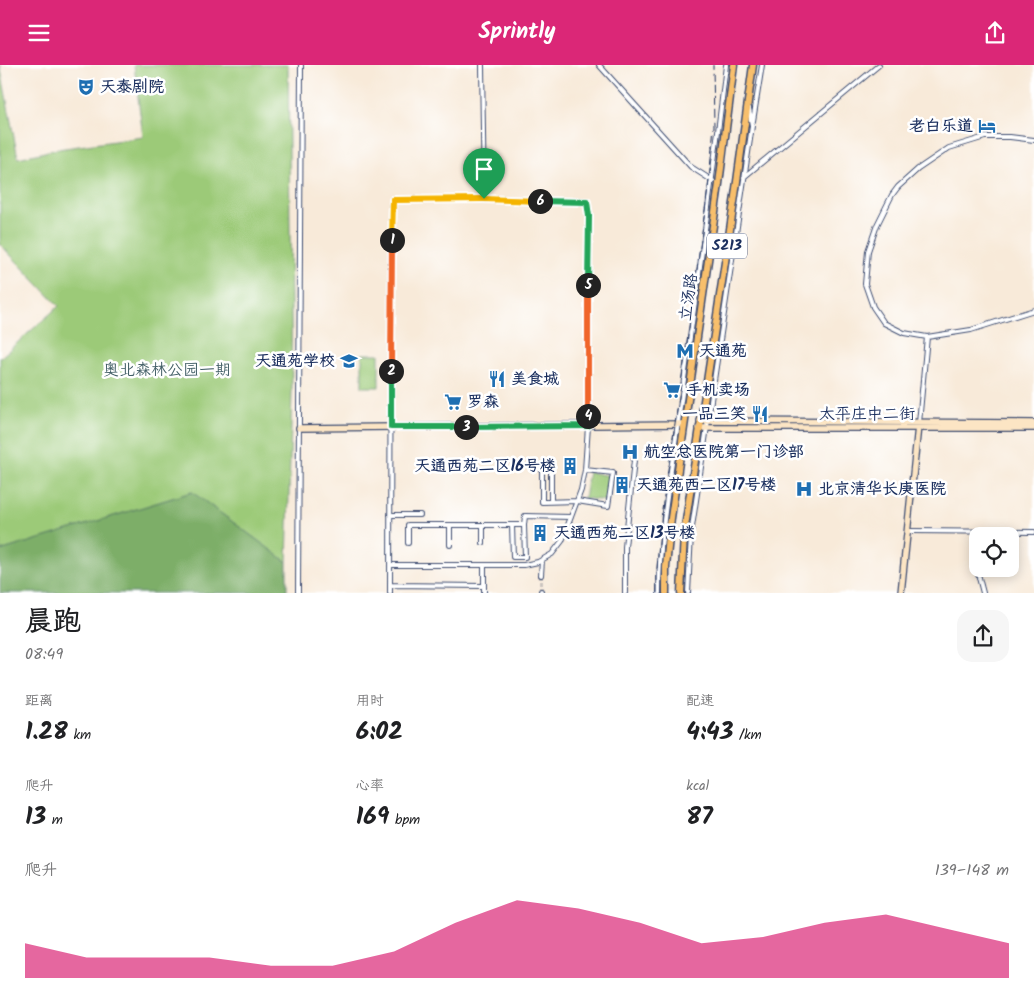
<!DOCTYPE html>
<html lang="zh">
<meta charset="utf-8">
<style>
:root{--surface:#fff;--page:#f6f6f6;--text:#202124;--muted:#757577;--accent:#db2777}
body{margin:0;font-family:Kalam,"LXGW WenKai TC",sans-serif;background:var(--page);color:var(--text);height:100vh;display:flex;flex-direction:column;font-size:19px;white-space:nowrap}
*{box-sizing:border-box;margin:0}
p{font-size:16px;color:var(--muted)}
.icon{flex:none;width:28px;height:28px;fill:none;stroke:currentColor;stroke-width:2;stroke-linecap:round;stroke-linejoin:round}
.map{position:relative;height:528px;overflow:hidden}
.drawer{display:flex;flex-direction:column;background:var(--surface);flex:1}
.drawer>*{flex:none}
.fabs{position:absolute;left:969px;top:462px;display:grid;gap:10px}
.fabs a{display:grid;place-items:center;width:50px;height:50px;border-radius:10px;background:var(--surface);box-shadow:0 2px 12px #0003;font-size:25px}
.pin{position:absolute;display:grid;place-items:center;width:42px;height:42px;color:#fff;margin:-51px -21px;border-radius:50% 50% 50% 0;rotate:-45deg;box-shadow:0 0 5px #0007}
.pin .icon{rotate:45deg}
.km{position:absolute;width:25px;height:25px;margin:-12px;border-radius:50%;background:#222;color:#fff;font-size:14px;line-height:25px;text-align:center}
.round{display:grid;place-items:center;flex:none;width:52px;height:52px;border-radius:15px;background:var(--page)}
.summary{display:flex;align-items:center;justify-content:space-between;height:85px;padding:0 25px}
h1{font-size:28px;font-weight:600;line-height:38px}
.stats{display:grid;grid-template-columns:repeat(3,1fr);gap:8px;height:85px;padding:5px 25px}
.stats div{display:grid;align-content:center}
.stats b{font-size:25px;font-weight:600}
.stats small{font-size:14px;font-weight:400}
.stats p{font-size:14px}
.chart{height:140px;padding:10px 25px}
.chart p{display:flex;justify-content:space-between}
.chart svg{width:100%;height:90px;margin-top:5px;fill:var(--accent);opacity:.7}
header{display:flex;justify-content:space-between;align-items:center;height:65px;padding:0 25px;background:var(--accent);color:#fff;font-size:22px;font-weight:600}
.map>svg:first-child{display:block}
.green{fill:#9cca78;stroke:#5c7c6b}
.forest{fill:#7dae68;stroke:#4c6e63}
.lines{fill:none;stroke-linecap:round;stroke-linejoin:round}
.street-tunnel{stroke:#ccc5c0;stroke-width:4;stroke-dasharray:4 2;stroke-linecap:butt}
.street-casing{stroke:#3c4b70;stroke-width:6}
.secondary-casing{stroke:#3c4b70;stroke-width:8}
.primary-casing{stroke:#3c4b70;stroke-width:9}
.street{stroke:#fff;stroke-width:4}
.secondary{stroke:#fce5c4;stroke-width:5.5}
.primary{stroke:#f8bf6c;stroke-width:6}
.rail{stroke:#1b2f5e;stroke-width:1;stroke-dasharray:8 4;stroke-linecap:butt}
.split-1-casing{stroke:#fff;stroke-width:10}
.split-2-casing{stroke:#fff;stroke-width:10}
.split-3-casing{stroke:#fff;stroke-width:10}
.split-4-casing{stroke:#fff;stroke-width:10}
.split-5-casing{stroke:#fff;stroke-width:10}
.split-6-casing{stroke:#fff;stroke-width:10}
.split-7-casing{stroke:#fff;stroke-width:10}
.split-1{stroke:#f5b400;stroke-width:6}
.split-2{stroke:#f0652b;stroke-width:6}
.split-3{stroke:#22a559;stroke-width:6}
.split-4{stroke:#22a559;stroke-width:6}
.split-5{stroke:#f0652b;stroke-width:6}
.split-6{stroke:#22a559;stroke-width:6}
.split-7{stroke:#f5b400;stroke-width:6}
.labels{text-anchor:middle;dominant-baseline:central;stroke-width:5;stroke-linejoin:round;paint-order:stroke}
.shield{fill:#fff;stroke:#5f6d8e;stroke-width:1}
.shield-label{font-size:15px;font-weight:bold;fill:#1b2f5e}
.poi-label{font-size:16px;font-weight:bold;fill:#1b2f5e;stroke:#fff;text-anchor:start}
.street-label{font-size:16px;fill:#1b2f5e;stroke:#fff}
.park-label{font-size:16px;fill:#425e66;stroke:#fff}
</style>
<header><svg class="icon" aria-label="menu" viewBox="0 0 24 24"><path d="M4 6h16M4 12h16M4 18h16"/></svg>Sprintly<svg class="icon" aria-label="share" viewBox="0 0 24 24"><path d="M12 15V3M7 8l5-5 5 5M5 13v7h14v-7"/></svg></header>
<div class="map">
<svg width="1034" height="528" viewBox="0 0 1034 528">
<rect width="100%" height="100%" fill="#fff"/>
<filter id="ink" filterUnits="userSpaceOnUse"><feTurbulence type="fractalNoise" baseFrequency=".02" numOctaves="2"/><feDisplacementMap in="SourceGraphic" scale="10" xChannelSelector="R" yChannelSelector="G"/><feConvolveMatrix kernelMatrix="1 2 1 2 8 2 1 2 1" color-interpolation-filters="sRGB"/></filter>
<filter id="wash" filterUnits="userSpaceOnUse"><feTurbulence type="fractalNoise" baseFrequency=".0096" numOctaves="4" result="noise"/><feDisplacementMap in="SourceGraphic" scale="20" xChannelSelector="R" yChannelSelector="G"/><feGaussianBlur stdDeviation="1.12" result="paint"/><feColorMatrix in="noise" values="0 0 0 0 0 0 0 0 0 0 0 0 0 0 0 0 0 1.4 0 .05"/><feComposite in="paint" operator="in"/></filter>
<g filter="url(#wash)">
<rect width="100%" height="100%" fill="#f8ead9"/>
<!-- green -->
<path class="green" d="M0 0 18 93 58 84 143 72 134 0H288L292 326 287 497 192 427 0 486V293L59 241 0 179Z
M362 289H379V322H362Z
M589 407 610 411 605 436 584 433Z"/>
<!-- forest -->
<path class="forest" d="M192 427 287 497V528H0V486Z"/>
</g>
<g filter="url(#ink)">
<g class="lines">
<!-- street-tunnel -->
<path class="street-tunnel" d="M541 526V510"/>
<!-- street casing -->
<g class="street-casing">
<path id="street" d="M482 0 484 134
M599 0 691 102 713 116
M753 56 762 0
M1034 75 1010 72H985L949 83 918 104 898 122 892 130 877 160 868 186 865 219 873 242 884 258 904 268 927 272 971 265 1034 245
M744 112 879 0
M919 358 927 272
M551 402V436
M542 406V437L577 436 608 441 613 408 585 405
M390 450H420
M483 460V478
M512 460 513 492H525L524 460
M908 466 1034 467
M976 467 977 505 983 528
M408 478V460H524L525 451 571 452
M450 480V460
M541 510 542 495
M390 520 484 521
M298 528 301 0
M390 528 391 180 393 135 484 134 587 137 589 151 588 361 585 405 581 425 562 476 552 489 538 497 524 500H390
M484 528V500
M541 528V526
M625 528V482L634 395
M659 528C659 466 672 405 680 343 696 229 713 115 726 0
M688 528 691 469 752 61 749 43"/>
</g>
<!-- secondary casing -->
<g class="secondary-casing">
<path id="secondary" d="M700 356 1034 358
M299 363 684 359
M699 363H1034
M901 528 918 361"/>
</g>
<!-- primary casing -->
<g class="primary-casing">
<path id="primary" d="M666 528V502L671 453 719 119 734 0
M681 528 684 469 691 422 735 131 753 0"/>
</g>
<!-- street -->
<use href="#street" class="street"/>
<!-- secondary -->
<use href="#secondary" class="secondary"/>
<!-- primary -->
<use href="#primary" class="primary"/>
<!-- rail -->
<path class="rail" d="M657 528V503L662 444 686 286 709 115 714 61 713 0"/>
</g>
</g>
<g class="lines" filter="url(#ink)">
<!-- split-1 casing -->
<g class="split-1-casing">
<path id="split-1" d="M392 175 393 135 484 134"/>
</g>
<!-- split-2 casing -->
<g class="split-2-casing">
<path id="split-2" d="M391 306 392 175"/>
</g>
<!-- split-3 casing -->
<g class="split-3-casing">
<path id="split-3" d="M391 306V362H466"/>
</g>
<!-- split-4 casing -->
<g class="split-4-casing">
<path id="split-4" d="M466 362 588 361V351"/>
</g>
<!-- split-5 casing -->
<g class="split-5-casing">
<path id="split-5" d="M588 351V220"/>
</g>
<!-- split-6 casing -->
<g class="split-6-casing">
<path id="split-6" d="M540 136 587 137 589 151 588 220"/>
</g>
<!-- split-7 casing -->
<g class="split-7-casing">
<path id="split-7" d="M484 134 540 136"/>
</g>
<!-- split-1 -->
<use href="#split-1" class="split-1"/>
<!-- split-2 -->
<use href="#split-2" class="split-2"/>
<!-- split-3 -->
<use href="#split-3" class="split-3"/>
<!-- split-4 -->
<use href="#split-4" class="split-4"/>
<!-- split-5 -->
<use href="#split-5" class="split-5"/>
<!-- split-6 -->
<use href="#split-6" class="split-6"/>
<!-- split-7 -->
<use href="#split-7" class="split-7"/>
</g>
<!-- icons -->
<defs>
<g id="theatre-bare" transform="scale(1.35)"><path d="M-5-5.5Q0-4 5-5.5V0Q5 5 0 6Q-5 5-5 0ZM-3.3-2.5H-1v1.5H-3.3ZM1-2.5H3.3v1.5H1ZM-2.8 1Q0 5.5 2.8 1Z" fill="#1f6fb2" stroke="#fff" stroke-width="2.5" paint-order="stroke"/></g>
<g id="hotel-bare" transform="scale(1.35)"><path d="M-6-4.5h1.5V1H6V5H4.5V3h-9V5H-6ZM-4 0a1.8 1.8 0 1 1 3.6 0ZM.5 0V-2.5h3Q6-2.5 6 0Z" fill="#1f6fb2" stroke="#fff" stroke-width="2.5" paint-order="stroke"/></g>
<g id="metro-bare" transform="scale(1.35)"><path d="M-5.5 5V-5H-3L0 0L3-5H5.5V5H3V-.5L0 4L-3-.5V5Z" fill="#1f6fb2" stroke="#fff" stroke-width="2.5" paint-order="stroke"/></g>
<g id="school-bare" transform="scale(1.35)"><path d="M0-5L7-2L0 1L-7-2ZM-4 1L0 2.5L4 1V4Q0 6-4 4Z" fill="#1f6fb2" stroke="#fff" stroke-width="2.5" paint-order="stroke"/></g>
<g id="restaurant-bare" transform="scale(1.35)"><path d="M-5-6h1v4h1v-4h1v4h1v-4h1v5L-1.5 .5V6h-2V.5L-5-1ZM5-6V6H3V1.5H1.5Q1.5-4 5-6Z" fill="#1f6fb2" stroke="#fff" stroke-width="2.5" paint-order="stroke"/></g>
<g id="supermarket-bare" transform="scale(1.35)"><path d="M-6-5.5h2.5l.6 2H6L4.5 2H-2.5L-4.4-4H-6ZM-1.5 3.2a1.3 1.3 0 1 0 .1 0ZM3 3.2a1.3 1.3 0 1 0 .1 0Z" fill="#1f6fb2" stroke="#fff" stroke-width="2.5" paint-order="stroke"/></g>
<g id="hospital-bare" transform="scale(1.35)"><path d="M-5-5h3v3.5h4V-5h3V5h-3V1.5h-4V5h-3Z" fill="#1f6fb2" stroke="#fff" stroke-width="2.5" paint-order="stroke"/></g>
<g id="building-bare" transform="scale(1.35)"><path d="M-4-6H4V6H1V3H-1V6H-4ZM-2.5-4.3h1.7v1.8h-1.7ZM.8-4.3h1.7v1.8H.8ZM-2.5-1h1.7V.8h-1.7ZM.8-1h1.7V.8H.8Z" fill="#1f6fb2" stroke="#fff" stroke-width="2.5" paint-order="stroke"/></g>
</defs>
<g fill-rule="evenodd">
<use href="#theatre-bare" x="86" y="22"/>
<use href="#hotel-bare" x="987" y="61"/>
<use href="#metro-bare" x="685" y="286"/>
<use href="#school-bare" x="349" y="296"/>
<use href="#restaurant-bare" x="497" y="314"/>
<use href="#supermarket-bare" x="672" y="325"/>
<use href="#supermarket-bare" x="453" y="337"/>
<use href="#restaurant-bare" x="760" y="349"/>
<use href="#hospital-bare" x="630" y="387"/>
<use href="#building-bare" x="570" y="401"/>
<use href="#building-bare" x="622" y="420"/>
<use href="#hospital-bare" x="804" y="424"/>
<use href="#building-bare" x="540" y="468"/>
</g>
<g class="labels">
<!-- shield labels -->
<rect class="shield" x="707" y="168.5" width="40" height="25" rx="4"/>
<g class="shield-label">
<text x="727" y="181">S213</text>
</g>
<!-- poi labels -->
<g class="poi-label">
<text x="100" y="22">天泰剧院</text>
<text x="973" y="61" text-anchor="end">老白乐道</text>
<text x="699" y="286">天通苑</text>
<text x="335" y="296" text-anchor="end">天通苑学校</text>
<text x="511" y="314">美食城</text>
<text x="686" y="325">手机卖场</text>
<text x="467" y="337">罗森</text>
<text x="746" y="349" text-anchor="end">一品三笑</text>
<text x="644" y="387">航空总医院第一门诊部</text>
<text x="556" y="401" text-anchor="end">天通西苑二区16号楼</text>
<text x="636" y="420">天通苑西二区17号楼</text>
<text x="818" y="424">北京清华长庚医院</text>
<text x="554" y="468">天通西苑二区13号楼</text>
</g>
<!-- street labels -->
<g class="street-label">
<text transform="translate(689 232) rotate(-82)">立汤路</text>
<text x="867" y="349">太平庄中二街</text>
</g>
<!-- park labels -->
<g class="park-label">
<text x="167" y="305">奥北森林公园一期</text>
</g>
</g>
</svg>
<div class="fabs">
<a><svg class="icon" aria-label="locate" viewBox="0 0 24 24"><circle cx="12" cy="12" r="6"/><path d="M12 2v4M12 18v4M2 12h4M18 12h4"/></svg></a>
</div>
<div class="pin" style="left:484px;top:134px;background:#1e9e55"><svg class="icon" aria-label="arrive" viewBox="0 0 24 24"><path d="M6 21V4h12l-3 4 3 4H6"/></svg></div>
<b class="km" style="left:392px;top:175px">1</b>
<b class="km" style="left:391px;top:306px">2</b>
<b class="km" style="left:466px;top:362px">3</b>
<b class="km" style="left:588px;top:351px">4</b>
<b class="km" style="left:588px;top:220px">5</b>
<b class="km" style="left:540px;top:136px">6</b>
</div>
<section class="drawer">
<div class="summary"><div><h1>晨跑</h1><p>08:49</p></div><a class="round"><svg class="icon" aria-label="share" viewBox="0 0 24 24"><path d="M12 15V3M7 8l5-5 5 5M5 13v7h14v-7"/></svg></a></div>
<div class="stats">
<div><p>距离</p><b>1.28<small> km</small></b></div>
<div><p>用时</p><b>6:02</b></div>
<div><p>配速</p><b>4:43<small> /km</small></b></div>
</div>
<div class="stats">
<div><p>爬升</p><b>13<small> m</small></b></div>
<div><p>心率</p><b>169<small> bpm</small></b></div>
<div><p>kcal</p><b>87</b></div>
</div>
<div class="chart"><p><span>爬升</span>139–148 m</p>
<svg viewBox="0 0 160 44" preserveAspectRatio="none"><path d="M0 44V27L10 34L20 34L30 34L40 38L50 38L60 31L70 17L80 6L90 10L100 17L110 27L120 24L130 17L140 13L150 20L160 27V44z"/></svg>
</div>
</section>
